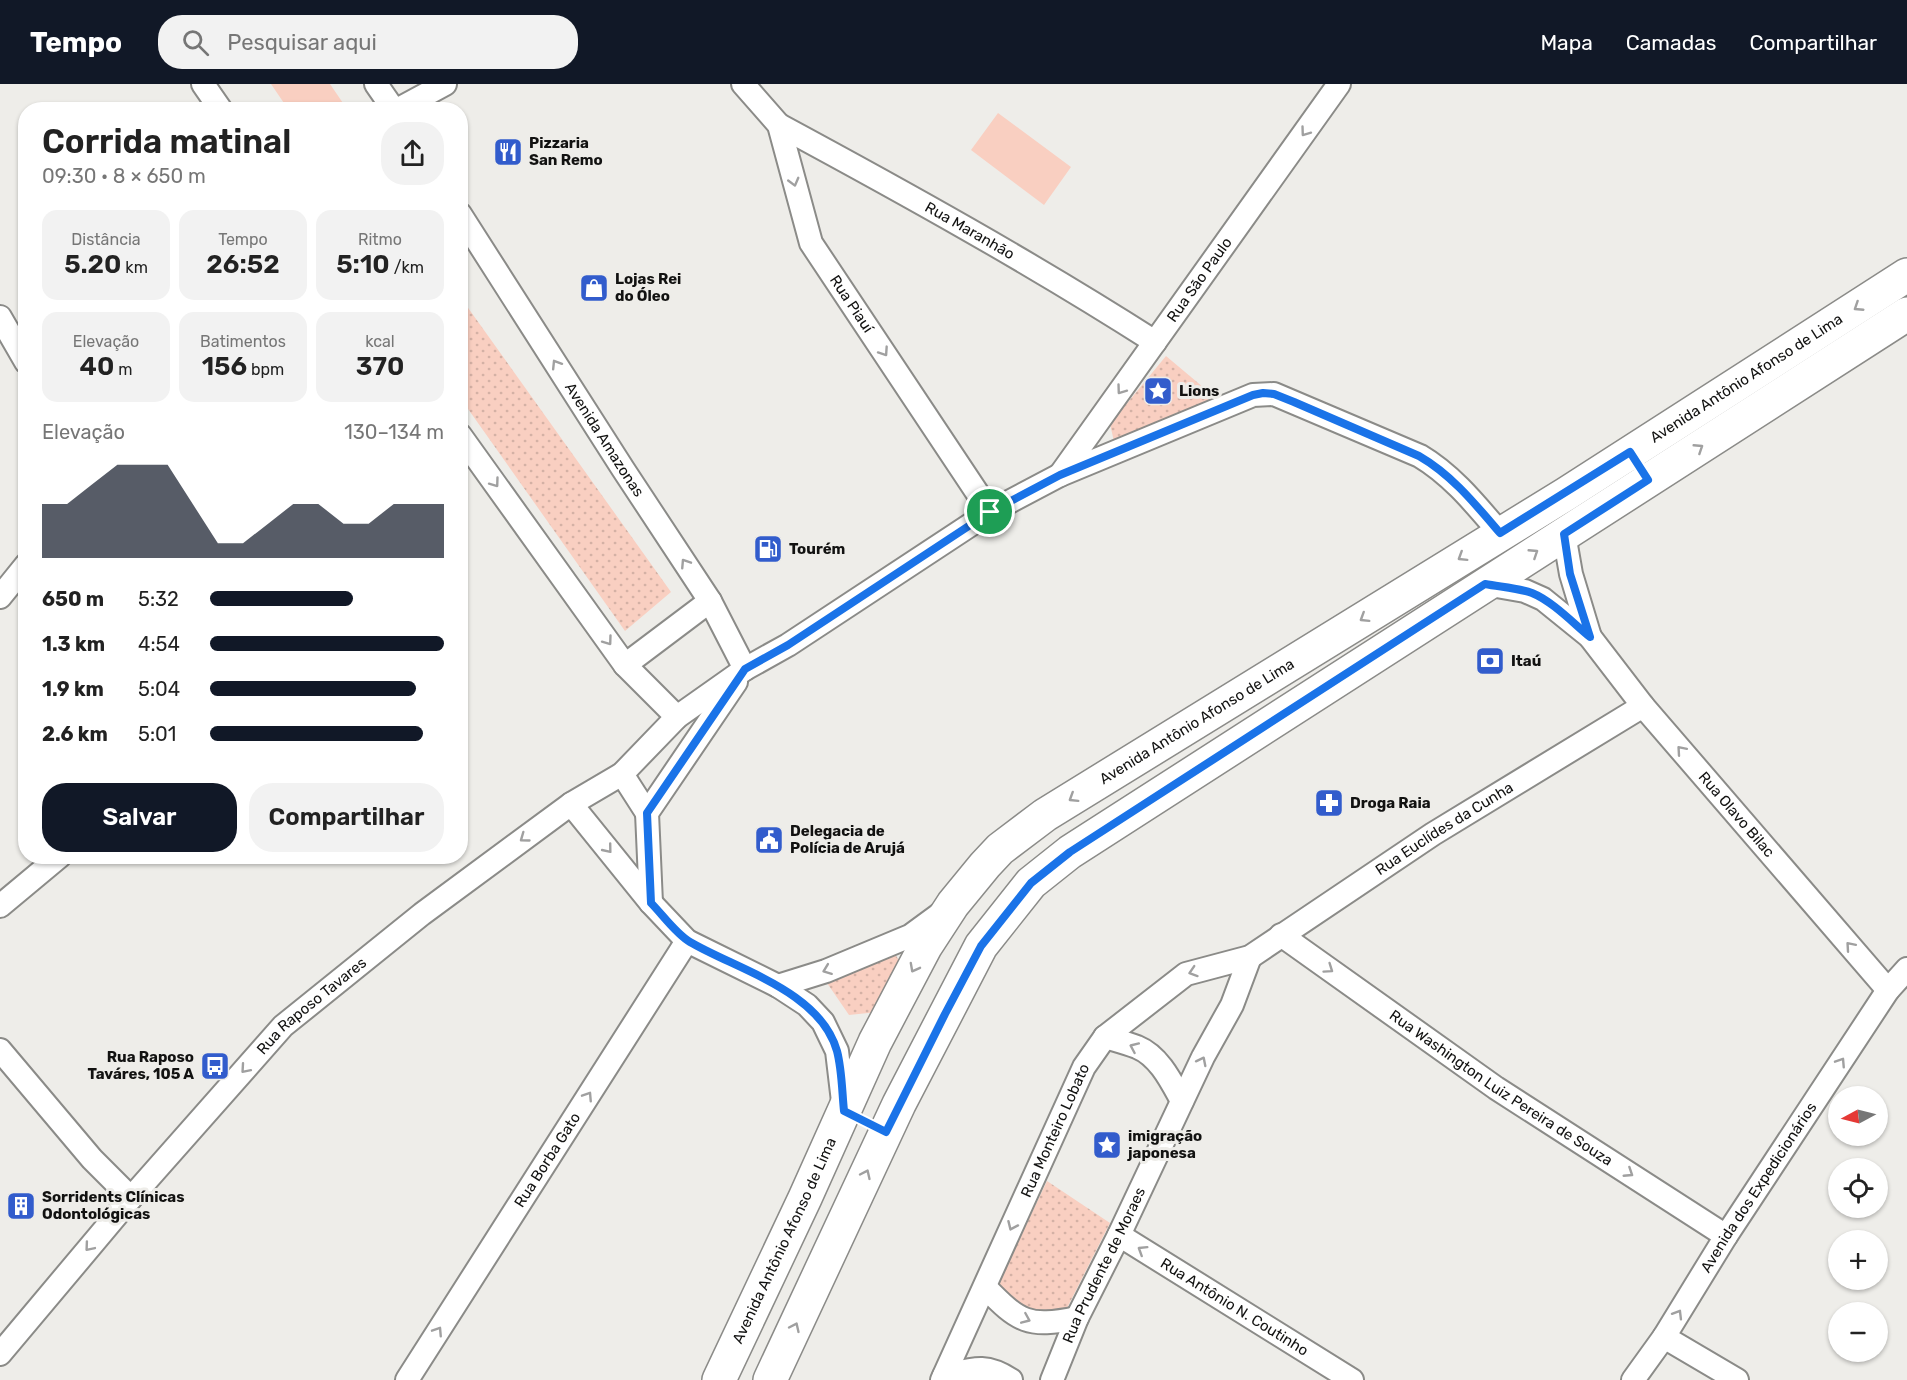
<!DOCTYPE html>
<html lang="pt">
<meta charset="utf-8">
<style>
:root{--surface:#fff;--page:#f2f2f2;--text:#222;--muted:#767676;--accent:#111827}
body{margin:0;font-family:Rubik,sans-serif;background:var(--page);color:var(--text);height:100vh;display:flex;flex-direction:column;font-size:22px;white-space:nowrap}
*{box-sizing:border-box;margin:0}
p{font-size:20px;color:var(--muted)}
.icon{flex:none;width:33px;height:33px;fill:none;stroke:currentColor;stroke-width:2;stroke-linecap:round;stroke-linejoin:round}
.map{position:relative;flex:1;overflow:hidden}
.side{position:absolute;left:18px;top:18px;width:450px;height:762px;display:flex;flex-direction:column;background:var(--surface);border-radius:24px;box-shadow:0 2px 4px #0004}
.side>*{flex:none}
.needle{width:39px;rotate:263deg}
.controls{position:absolute;left:1828px;top:1002px;display:grid;gap:12px}
.controls a{display:grid;place-items:center;width:60px;height:60px;border-radius:50%;background:var(--surface);box-shadow:0 2px 4px #0004;font-size:30px}
.pin{position:absolute;display:grid;place-items:center;width:51px;height:51px;color:#fff;margin:-26px;border:3px solid #fff;border-radius:50%;box-shadow:0 2px 6px #0007}
.round{display:grid;place-items:center;flex:none;width:63px;height:63px;border-radius:24px;background:var(--page)}
.head{display:flex;align-items:center;justify-content:space-between;height:102px;padding:0 24px}
h1{font-size:33px;font-weight:600;line-height:45px}
.figures{display:grid;grid-template-columns:repeat(3,1fr);gap:9px;height:102px;padding:6px 24px}
.figures div{display:grid;align-content:center;border-radius:15px;background:var(--page);text-align:center}
.figures b{font-size:26px;font-weight:600}
.figures small{font-size:16px;font-weight:400}
.figures p{font-size:16px}
.chart{height:168px;padding:12px 24px}
.chart p{display:flex;justify-content:space-between}
.chart svg{width:100%;height:108px;margin-top:6px;fill:var(--accent);opacity:.7}
.primary-button{display:flex;gap:12px;margin-top:auto;padding:12px 24px}
.primary-button a{flex:1;height:69px;border-radius:24px;background:var(--accent);color:#fff;font-size:24px;font-weight:600;line-height:69px;text-align:center}
.primary-button a+a{background:var(--page);color:var(--text)}
ul{padding:0 24px;list-style:none;font-size:20px}
li{display:grid;grid-template-columns:96px 72px 1fr;align-items:center;height:45px}
li i{height:15px;border-radius:8px;background:var(--accent)}
header{display:flex;align-items:center;gap:36px;box-sizing:border-box;height:84px;padding:0 30px;background:var(--accent);color:#fff}
header strong{font-size:28px}
nav{display:flex;gap:33px;margin-inline-start:auto;font-size:21px}
.search{width:420px;height:54px;background:var(--page);display:flex;align-items:center;gap:15px;box-sizing:border-box;padding:0 21px;border-radius:24px;color:var(--muted);font-size:22px}
.map>svg:first-child{display:block}
.park{fill:url(#park-dots)}
.pitch{fill:#f9cfc1}
.lines{fill:none;stroke-linecap:round;stroke-linejoin:round}
.street-casing{stroke:#8b8b88;stroke-width:26}
.secondary-casing{stroke:#8b8b88;stroke-width:36}
.street{stroke:#fff;stroke-width:22}
.secondary{stroke:#fff;stroke-width:33}
.oneway{stroke:#a0a0a0}
.route-casing{stroke:#fff;stroke-width:12}
.route{stroke:#1a73e8;stroke-width:8}
.labels{text-anchor:middle;dominant-baseline:central;stroke-width:6;stroke-linejoin:round;paint-order:stroke}
.poi-label{font-size:15px;font-weight:bold;fill:#121211;stroke:#eeede9;text-anchor:start}
.street-label{font-size:15px;fill:#121211;stroke:#eeede9}
</style>
<header>
<strong>Tempo</strong>
<div class="search"><svg class="icon" aria-label="search" viewBox="0 0 24 24"><circle cx="10" cy="10" r="6"/><path d="M15 15l6 6"/></svg>Pesquisar aqui</div>
<nav><a>Mapa</a><a>Camadas</a><a>Compartilhar</a></nav>
</header>
<div class="map">
<svg width="1907" height="1296" viewBox="0 0 1907 1296">
<defs>
<pattern id="park-dots" width="8" height="8" patternUnits="userSpaceOnUse" patternTransform="scale(1.5)"><rect width="8" height="8" fill="#f9cfc1"/><path d="M2 2h.1M6 6h.1" fill="none" stroke="#d4b1a5" stroke-width="1.8" stroke-linecap="round"/></pattern>
</defs>
<rect width="100%" height="100%" fill="#eeede9"/>
<!-- park -->
<path class="park" d="M461 214 671 508 625 547 461 315Z
M1166 272 1216 314 1115 362 1110 340Z
M891 864 902 881 887 927 849 931 827 899Z
M1047 1097 1110 1139 1067 1224C1030 1231 1026 1227 999 1202L1001 1194Z"/>
<!-- pitch -->
<path class="pitch" d="M271 0H330L347 25H288Z
M998 29 1071 83 1044 121 971 66Z"/>
<g class="lines">
<!-- street casing -->
<g class="street-casing">
<g id="street">
<path d="M203 0 221 26"/>
<path d="M376 0 394 26"/>
<path id="s1" d="M743 0 779 41 811 159 990 428"/>
<path d="M397 26 445 0"/>
<path id="s2" d="M779 41C907 110 1033 180 1155 258"/>
<path id="s3" d="M460 130 623 385 710 517 745 585"/>
<path d="M0 233 26 278"/>
<path d="M460 351 625 581 677 633"/>
<path id="s4" d="M1060 391 1339 0"/>
<path d="M1564 450 1571 490 1590 553"/>
<path id="s5" d="M1485 500 1525 507 1543 515 1590 553 1643 622 1888 906"/>
<path d="M0 513 26 481"/>
<path d="M625 581 710 517"/>
<path d="M622 690 647 729"/>
<path d="M571 720 651 819 687 857 778 902 807 921 823 938 837 967 844 1026"/>
<path d="M651 819 647 729 736 598"/>
<path d="M0 822 60 772"/>
<path id="s6" d="M1281 851 1496 1004 1726 1152"/>
<path d="M778 902 826 887 910 852 940 830"/>
<path d="M1105 953C1115 956 1126 959 1137 963 1159 972 1171 997 1182 1017"/>
<path d="M0 966 92 1075 131 1114"/>
<path id="s7" d="M1119 1151 1352 1296"/>
<path d="M985 1203C1019 1238 1028 1244 1077 1234"/>
<path d="M1664 1253 1737 1296"/>
<path id="s8" d="M0 1270 131 1114 283 942 422 830 571 720 622 690 677 633 745 585 788 561 990 428 1060 391 1253 311 1274 310 1420 372C1452 391 1476 421 1500 449"/>
<path d="M944 1292C973 1285 985 1279 1011 1296"/>
<path id="s9" d="M407 1296 687 857"/>
<path id="s10" d="M942 1296 1084 983 1105 953 1186 890 1250 873 1433 750 1643 622"/>
<path id="s11" d="M1052 1296 1077 1234 1119 1151 1203 973 1232 921 1250 873"/>
<path id="s12" d="M1633 1296 1664 1253 1726 1152 1888 906 1907 885"/>
</g>
</g>
<!-- secondary casing -->
<g class="secondary-casing">
<g id="secondary">
<path id="s13" d="M719 1296 805 1114 875 958 925 863 953 820 985 781 1000 765 1045 731 1566 410 1907 191"/>
<path d="M770 1296 899 1020 981 862 1031 799 1070 768 1907 230"/>
</g>
</g>
<!-- street -->
<use href="#street" class="street"/>
<!-- secondary -->
<use href="#secondary" class="secondary"/>
</g>
<!-- one-way arrows -->
<defs><path id="oneway-chevron" d="M-2-3.5L2.5 0L-2 3.5" fill="none" stroke-width="1.6" stroke-linecap="round" stroke-linejoin="round" transform="scale(1.5)"/></defs>
<g class="oneway">
<use href="#oneway-chevron" transform="translate(1305 48) rotate(126)"/>
<use href="#oneway-chevron" transform="translate(794 98) rotate(75)"/>
<use href="#oneway-chevron" transform="translate(1858 223) rotate(147)"/>
<use href="#oneway-chevron" transform="translate(884 268) rotate(56)"/>
<use href="#oneway-chevron" transform="translate(556 280) rotate(-122)"/>
<use href="#oneway-chevron" transform="translate(1121 306) rotate(126)"/>
<use href="#oneway-chevron" transform="translate(1699 364) rotate(-33)"/>
<use href="#oneway-chevron" transform="translate(495 399) rotate(54)"/>
<use href="#oneway-chevron" transform="translate(1534 469) rotate(-33)"/>
<use href="#oneway-chevron" transform="translate(1462 473) rotate(148)"/>
<use href="#oneway-chevron" transform="translate(685 479) rotate(-123)"/>
<use href="#oneway-chevron" transform="translate(1364 534) rotate(148)"/>
<use href="#oneway-chevron" transform="translate(608 557) rotate(54)"/>
<use href="#oneway-chevron" transform="translate(1681 666) rotate(-131)"/>
<use href="#oneway-chevron" transform="translate(1073 714) rotate(148)"/>
<use href="#oneway-chevron" transform="translate(524 754) rotate(144)"/>
<use href="#oneway-chevron" transform="translate(608 765) rotate(51)"/>
<use href="#oneway-chevron" transform="translate(1850 862) rotate(-131)"/>
<use href="#oneway-chevron" transform="translate(914 884) rotate(118)"/>
<use href="#oneway-chevron" transform="translate(1329 885) rotate(35)"/>
<use href="#oneway-chevron" transform="translate(827 886) rotate(159)"/>
<use href="#oneway-chevron" transform="translate(1193 888) rotate(162)"/>
<use href="#oneway-chevron" transform="translate(1134 963) rotate(-156)"/>
<use href="#oneway-chevron" transform="translate(1202 977) rotate(-63)"/>
<use href="#oneway-chevron" transform="translate(1841 978) rotate(-57)"/>
<use href="#oneway-chevron" transform="translate(245 985) rotate(131)"/>
<use href="#oneway-chevron" transform="translate(588 1012) rotate(-57)"/>
<use href="#oneway-chevron" transform="translate(1629 1089) rotate(33)"/>
<use href="#oneway-chevron" transform="translate(866 1090) rotate(-65)"/>
<use href="#oneway-chevron" transform="translate(1012 1142) rotate(114)"/>
<use href="#oneway-chevron" transform="translate(89 1163) rotate(130)"/>
<use href="#oneway-chevron" transform="translate(1142 1166) rotate(-148)"/>
<use href="#oneway-chevron" transform="translate(1678 1230) rotate(-59)"/>
<use href="#oneway-chevron" transform="translate(1026 1235) rotate(23)"/>
<use href="#oneway-chevron" transform="translate(795 1243) rotate(-65)"/>
<use href="#oneway-chevron" transform="translate(438 1247) rotate(-57)"/>
</g>
<g class="lines">
<!-- route casing -->
<g class="route-casing">
<path id="route" d="M1263 309 1274 310 1294 318 1419 372C1452 391 1476 421 1500 449L1630 368 1648 396 1564 450 1570 490 1590 553C1573 539 1552 517 1532 509 1518 504 1501 503 1485 500L1070 768 1031 799 981 862 945 930 886 1048 844 1027C842 1008 842 986 837 967 820 907 738 886 690 858 676 850 662 830 651 819L647 729 745 585 788 561 990 428 1060 391 1253 311Z"/>
</g>
<!-- route -->
<use href="#route" class="route"/>
</g>
<!-- icons -->
<defs>
<g id="restaurant-square" transform="scale(1.5)"><rect x="-9" y="-9" width="18" height="18" rx="4" fill="#325ccc" stroke="#eeede9"/><path d="M-5-6h1v4h1v-4h1v4h1v-4h1v5L-1.5 .5V6h-2V.5L-5-1ZM5-6V6H3V1.5H1.5Q1.5-4 5-6Z" fill="#fff"/></g>
<g id="shop-square" transform="scale(1.5)"><rect x="-9" y="-9" width="18" height="18" rx="4" fill="#325ccc" stroke="#eeede9"/><path d="M-5-2.5h2.3a2.7 3.5 0 0 1 5.4 0H5L5.5 6h-11ZM-1.5-2.5h3a1.5 2.3 0 0 0-3 0Z" fill="#fff"/></g>
<g id="sight-square" transform="scale(1.5)"><rect x="-9" y="-9" width="18" height="18" rx="4" fill="#325ccc" stroke="#eeede9"/><path d="M0-6L1.8-2.2L6-1.7L2.9 1.2L3.7 5.4L0 3.3L-3.7 5.4L-2.9 1.2L-6-1.7L-1.8-2.2Z" fill="#fff"/></g>
<g id="fuel-square" transform="scale(1.5)"><rect x="-9" y="-9" width="18" height="18" rx="4" fill="#325ccc" stroke="#eeede9"/><path d="M-5.5-6h7V0h2V4h1.3V-2.5L3-4.5l.8-.8L6-3V5H2.5V1h-1V6h-7ZM-4.2-4.7v3.2H.2V-4.7Z" fill="#fff"/></g>
<g id="bank-square" transform="scale(1.5)"><rect x="-9" y="-9" width="18" height="18" rx="4" fill="#325ccc" stroke="#eeede9"/><path d="M-6-4H6V4H-6ZM0-2.3a2.3 2.3 0 1 0 0 4.6a2.3 2.3 0 1 0 0-4.6Z" fill="#fff"/></g>
<g id="pharmacy-square" transform="scale(1.5)"><rect x="-9" y="-9" width="18" height="18" rx="4" fill="#325ccc" stroke="#eeede9"/><path d="M-2-6h4v4h4v4h-4v4h-4v-4h-4v-4h4Z" fill="#fff"/></g>
<g id="civic-square" transform="scale(1.5)"><rect x="-9" y="-9" width="18" height="18" rx="4" fill="#325ccc" stroke="#eeede9"/><path d="M-.6-6.5H3V-4.5H.6V-3L4-1V1h2V6H-6V1h2V-1L-.6-3ZM-1.2 2.5V6h2.4V2.5Z" fill="#fff"/></g>
<g id="bus-square" transform="scale(1.5)"><rect x="-9" y="-9" width="18" height="18" rx="4" fill="#325ccc" stroke="#eeede9"/><path d="M-5-6H5V4H4V6H2V4H-2V6H-4V4H-5ZM-3.5-4V0h7V-4ZM-3.5 1.2v1.5H-2V1.2ZM2 1.2v1.5H3.5V1.2Z" fill="#fff"/></g>
<g id="building-square" transform="scale(1.5)"><rect x="-9" y="-9" width="18" height="18" rx="4" fill="#325ccc" stroke="#eeede9"/><path d="M-4-6H4V6H1V3H-1V6H-4ZM-2.5-4.3h1.7v1.8h-1.7ZM.8-4.3h1.7v1.8H.8ZM-2.5-1h1.7V.8h-1.7ZM.8-1h1.7V.8H.8Z" fill="#fff"/></g>
</defs>
<g fill-rule="evenodd">
<use href="#restaurant-square" x="508" y="68"/>
<use href="#shop-square" x="594" y="204"/>
<use href="#sight-square" x="1158" y="307"/>
<use href="#fuel-square" x="768" y="465"/>
<use href="#bank-square" x="1490" y="577"/>
<use href="#pharmacy-square" x="1329" y="719"/>
<use href="#civic-square" x="769" y="756"/>
<use href="#bus-square" x="215" y="982"/>
<use href="#sight-square" x="1107" y="1061"/>
<use href="#building-square" x="21" y="1122"/>
</g>
<g class="labels">
<!-- poi labels -->
<g class="poi-label">
<text x="529" y="59">Pizzaria<tspan x="529" dy="17">San Remo</tspan></text>
<text x="615" y="195">Lojas Rei<tspan x="615" dy="17">do Óleo</tspan></text>
<text x="1179" y="307">Lions</text>
<text x="789" y="465">Tourém</text>
<text x="1511" y="577">Itaú</text>
<text x="1350" y="719">Droga Raia</text>
<text x="790" y="747">Delegacia de<tspan x="790" dy="17">Polícia de Arujá</tspan></text>
<text x="194" y="973" text-anchor="end">Rua Raposo<tspan x="194" dy="17">Taváres, 105 A</tspan></text>
<text x="1128" y="1052">imigração<tspan x="1128" dy="17">japonesa</tspan></text>
<text x="42" y="1113">Sorridents Clínicas<tspan x="42" dy="17">Odontológicas</tspan></text>
</g>
<!-- street labels -->
<g class="street-label">
<text stroke="none"><textPath href="#s2" startOffset="218">Rua Maranhão</textPath></text>
<text stroke="none"><textPath href="#s4" startOffset="240">Rua São Paulo</textPath></text>
<text stroke="none"><textPath href="#s1" startOffset="250">Rua Piauí</textPath></text>
<text stroke="none"><textPath href="#s13" startOffset="1486">Avenida Antônio Afonso de Lima</textPath></text>
<text stroke="none"><textPath href="#s3" startOffset="268">Avenida Amazonas</textPath></text>
<text stroke="none"><textPath href="#s13" startOffset="838">Avenida Antônio Afonso de Lima</textPath></text>
<text stroke="none"><textPath href="#s5" startOffset="351">Rua Olavo Bilac</textPath></text>
<text stroke="none"><textPath href="#s10" startOffset="782">Rua Euclídes da Cunha</textPath></text>
<text stroke="none"><textPath href="#s8" startOffset="468">Rua Raposo Tavares</textPath></text>
<text stroke="none"><textPath href="#s6" startOffset="268">Rua Washington Luiz Pereira de Souza</textPath></text>
<text stroke="none"><textPath href="#s10" startOffset="274">Rua Monteiro Lobato</textPath></text>
<text stroke="none"><textPath href="#s9" startOffset="261">Rua Borba Gato</textPath></text>
<text stroke="none"><textPath href="#s12" startOffset="230">Avenida dos Expedicionários</textPath></text>
<text stroke="none"><textPath href="#s13" startOffset="154">Avenida Antônio Afonso de Lima</textPath></text>
<text stroke="none"><textPath href="#s11" startOffset="126">Rua Prudente de Moraes</textPath></text>
<text stroke="none"><textPath href="#s7" startOffset="136">Rua Antônio N. Coutinho</textPath></text>
</g>
</g>
</svg>
<div class="controls">
<a><svg class="needle" viewBox="-14 -14 28 28"><path d="M0-13l5 13h-10z" fill="#e53935"/><path d="M0 13l5-13h-10z" fill="#767676"/></svg></a>
<a><svg class="icon" aria-label="locate" viewBox="0 0 24 24"><circle cx="12" cy="12" r="6"/><path d="M12 2v4M12 18v4M2 12h4M18 12h4"/></svg></a>
<a>+</a>
<a>−</a>
</div>
<div class="pin" style="left:990px;top:428px;background:#1e9e55"><svg class="icon" aria-label="arrive" viewBox="0 0 24 24"><path d="M6 21V4h12l-3 4 3 4H6"/></svg></div>
<section class="side">
<div class="head"><div><h1>Corrida matinal</h1><p>09:30 · 8 × 650 m</p></div><a class="round"><svg class="icon" aria-label="share" viewBox="0 0 24 24"><path d="M12 15V3M7 8l5-5 5 5M5 13v7h14v-7"/></svg></a></div>
<div class="figures">
<div><p>Distância</p><b>5.20<small> km</small></b></div>
<div><p>Tempo</p><b>26:52</b></div>
<div><p>Ritmo</p><b>5:10<small> /km</small></b></div>
</div>
<div class="figures">
<div><p>Elevação</p><b>40<small> m</small></b></div>
<div><p>Batimentos</p><b>156<small> bpm</small></b></div>
<div><p>kcal</p><b>370</b></div>
</div>
<div class="chart"><p><span>Elevação</span>130–134 m</p>
<svg viewBox="0 0 160 44" preserveAspectRatio="none"><path d="M0 44V22L10 22L20 14L30 6L40 6L50 6L60 22L70 38L80 38L90 30L100 22L110 22L120 30L130 30L140 22L150 22L160 22V44z"/></svg>
</div>
<ul>
<li><b>650 m</b>5:32<i style="width:61%"></i></li>
<li><b>1.3 km</b>4:54<i style="width:100%"></i></li>
<li><b>1.9 km</b>5:04<i style="width:88%"></i></li>
<li><b>2.6 km</b>5:01<i style="width:91%"></i></li>
</ul>
<div class="primary-button"><a>Salvar</a><a>Compartilhar</a></div>
</section>
</div>
